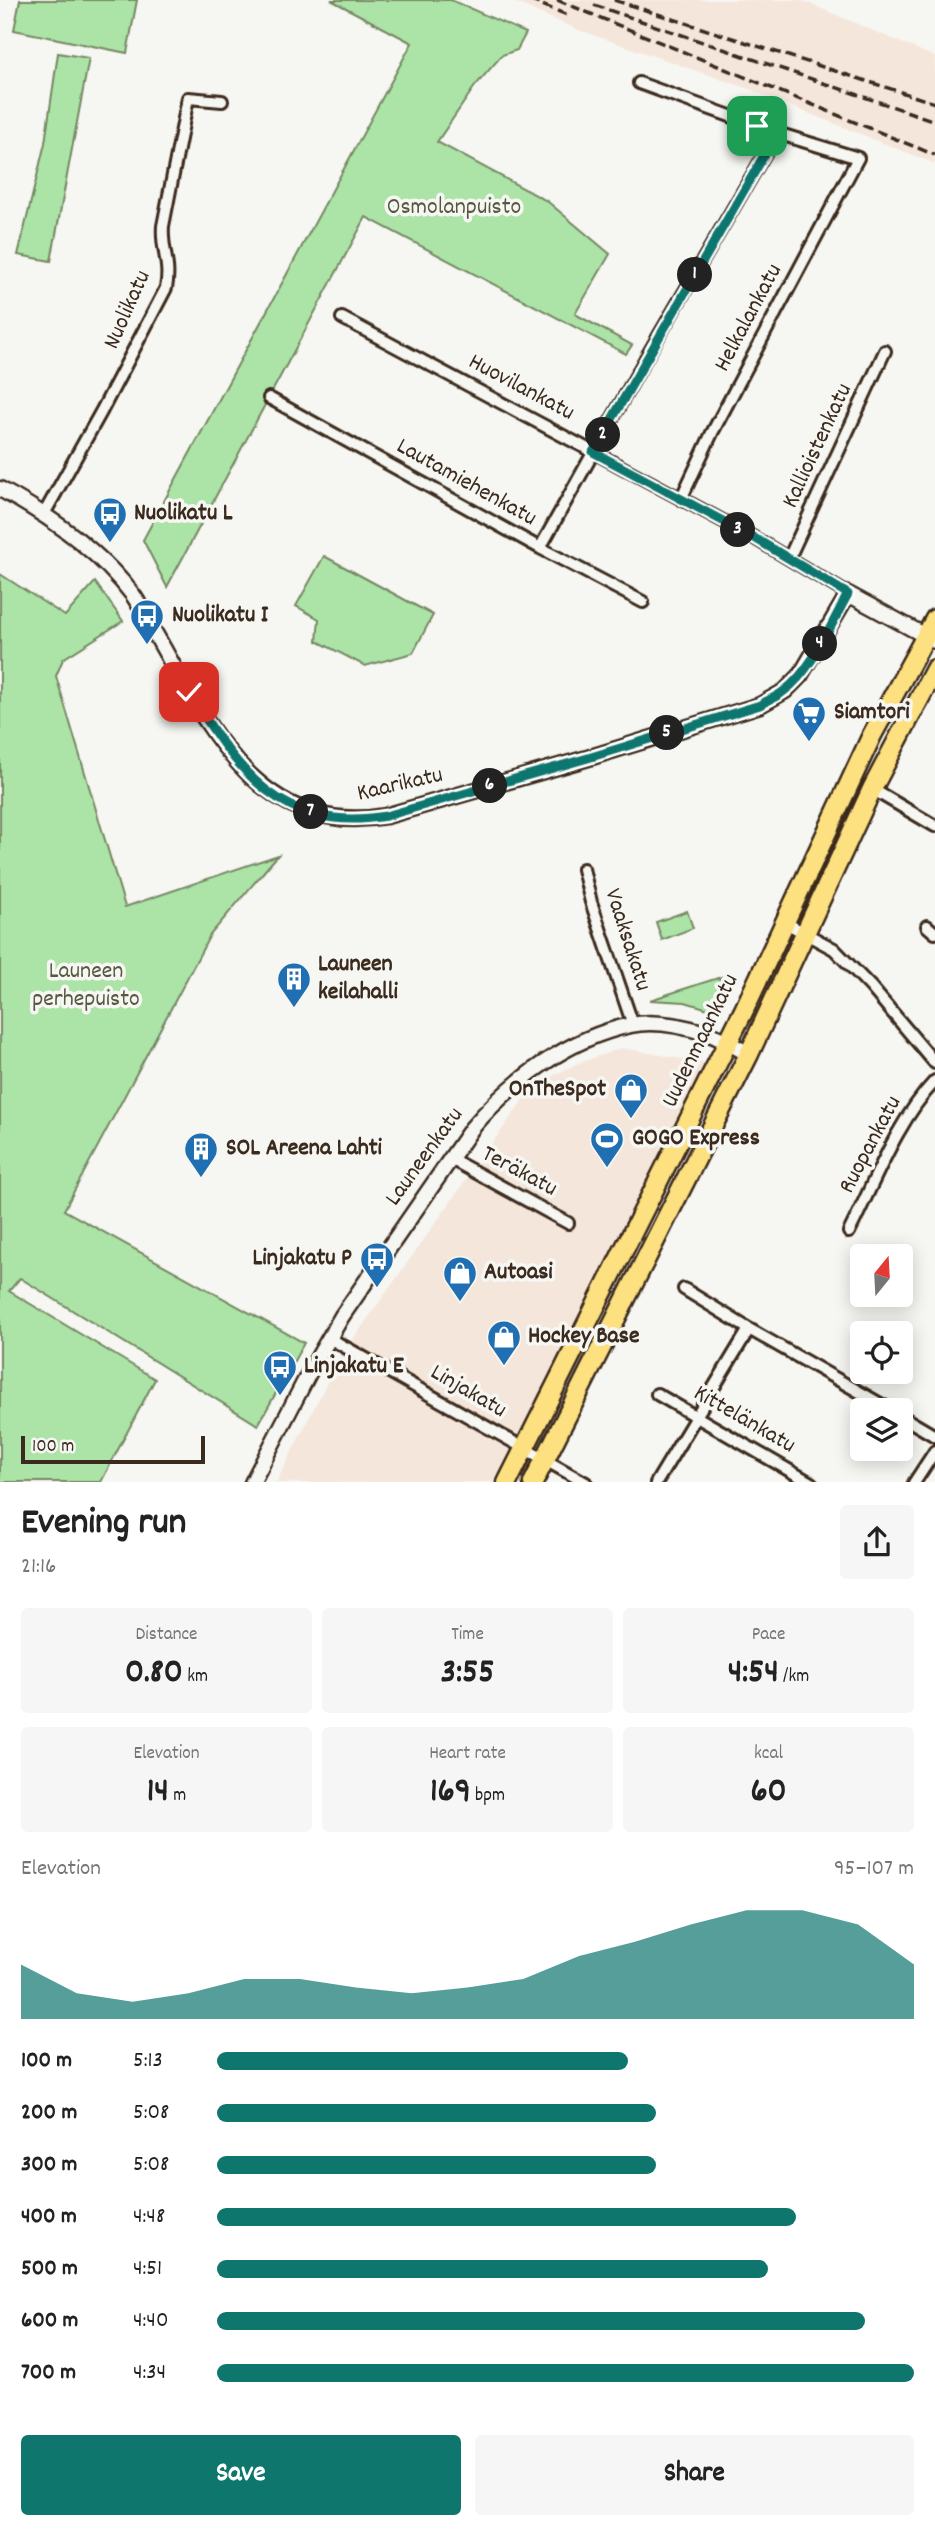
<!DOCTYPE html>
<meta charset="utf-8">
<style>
:root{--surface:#fff;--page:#f6f6f6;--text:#222;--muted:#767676;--accent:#0f766e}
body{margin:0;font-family:Dekko,sans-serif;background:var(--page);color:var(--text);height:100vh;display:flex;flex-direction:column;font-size:26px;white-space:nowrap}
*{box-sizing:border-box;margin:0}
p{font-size:23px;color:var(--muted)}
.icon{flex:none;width:38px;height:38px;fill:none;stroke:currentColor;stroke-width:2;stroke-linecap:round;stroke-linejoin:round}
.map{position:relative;height:1482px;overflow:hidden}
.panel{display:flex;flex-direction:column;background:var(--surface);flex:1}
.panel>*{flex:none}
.needle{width:46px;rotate:18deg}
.tools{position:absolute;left:850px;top:1244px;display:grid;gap:14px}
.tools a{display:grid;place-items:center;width:63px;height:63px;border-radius:7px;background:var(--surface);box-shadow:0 4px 18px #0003;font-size:35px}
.scale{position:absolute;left:21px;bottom:18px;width:184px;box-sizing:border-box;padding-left:7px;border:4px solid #3b2a1e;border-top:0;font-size:19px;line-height:24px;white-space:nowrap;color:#3b2a1e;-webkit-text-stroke:5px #f6f6f2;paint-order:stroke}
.pin{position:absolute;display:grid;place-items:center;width:60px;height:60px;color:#fff;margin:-30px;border-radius:14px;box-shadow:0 4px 10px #0006}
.km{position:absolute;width:35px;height:35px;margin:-18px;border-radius:50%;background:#222;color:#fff;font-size:19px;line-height:35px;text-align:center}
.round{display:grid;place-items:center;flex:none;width:74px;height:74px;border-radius:7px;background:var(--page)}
.summary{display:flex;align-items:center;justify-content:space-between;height:119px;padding:0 21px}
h1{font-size:38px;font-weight:800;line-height:52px}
.stats{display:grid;grid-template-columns:repeat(3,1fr);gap:10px;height:119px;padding:7px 21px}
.stats div{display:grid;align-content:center;border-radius:7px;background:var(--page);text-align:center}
.stats b{font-size:35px;font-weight:800}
.stats small{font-size:19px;font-weight:400}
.stats p{font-size:19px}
.chart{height:196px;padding:14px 21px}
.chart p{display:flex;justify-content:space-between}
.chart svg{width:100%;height:126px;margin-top:7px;fill:var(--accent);opacity:.7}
.primary-button{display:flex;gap:14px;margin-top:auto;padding:14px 21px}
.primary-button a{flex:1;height:80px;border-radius:7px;background:var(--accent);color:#fff;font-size:28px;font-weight:800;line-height:80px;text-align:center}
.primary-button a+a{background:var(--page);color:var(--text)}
ul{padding:0 21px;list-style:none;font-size:23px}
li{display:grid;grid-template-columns:112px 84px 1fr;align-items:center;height:52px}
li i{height:18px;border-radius:9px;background:var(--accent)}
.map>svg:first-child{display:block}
.built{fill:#f5e6db}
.green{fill:#ace4a7;stroke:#748762;stroke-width:2}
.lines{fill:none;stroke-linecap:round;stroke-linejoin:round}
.minor-casing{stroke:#3b2a1e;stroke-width:16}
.tertiary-casing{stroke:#3b2a1e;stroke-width:19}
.primary-casing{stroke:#3b2a1e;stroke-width:23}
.minor{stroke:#f6f6f2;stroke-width:10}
.tertiary{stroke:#f6f6f2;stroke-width:14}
.primary{stroke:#fde080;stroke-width:18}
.rail{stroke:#3b2a1e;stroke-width:3.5;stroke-dasharray:10 5;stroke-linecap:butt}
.route-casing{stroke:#fff;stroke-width:14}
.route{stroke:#0f766e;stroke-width:9}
.labels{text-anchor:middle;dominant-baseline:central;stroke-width:7;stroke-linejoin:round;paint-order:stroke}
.park-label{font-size:24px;fill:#575840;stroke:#f6f6f2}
.street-label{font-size:24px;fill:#3b2a1e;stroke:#f6f6f2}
.poi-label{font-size:24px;font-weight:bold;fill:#3b2a1e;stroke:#f6f6f2;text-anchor:start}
</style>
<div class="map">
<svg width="935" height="1483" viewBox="0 0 935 1483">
<rect width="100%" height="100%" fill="#f6f6f2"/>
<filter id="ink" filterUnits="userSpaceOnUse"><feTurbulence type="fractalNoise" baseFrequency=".0143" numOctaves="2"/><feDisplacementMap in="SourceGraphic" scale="14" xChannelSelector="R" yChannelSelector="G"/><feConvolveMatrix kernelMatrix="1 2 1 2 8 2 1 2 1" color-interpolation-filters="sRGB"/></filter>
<g filter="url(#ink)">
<!-- built -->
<path class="built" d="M510 0H801L935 57V164L746 88 576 29Z
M622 1048 706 1063 540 1406 498 1482 276 1483 339 1359 533 1086 576 1064Z"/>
<!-- green -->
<path class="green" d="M20 0H137L127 53 14 30Z
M331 0H451L526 33 517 50 502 55 475 86 437 142 547 201 610 254 575 314 632 345 626 354 366 217 167 587 143 540 412 43Z
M58 53 89 58 51 261 18 255 45 143Z
M324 556 433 615 413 653 365 666 317 641 319 619 296 606Z
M0 574 65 616 95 582 123 621 63 659 56 676 125 907 278 855 210 935 64 1210 304 1343 258 1425 20 1278 9 1291 155 1379 101 1482H0Z
M687 911 693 928 662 940 656 922Z
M721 977 712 1010 685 1002 650 1000Z"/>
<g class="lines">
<!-- minor casing -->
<g class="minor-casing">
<path id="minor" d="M639 83 777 133 858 158 712 433 681 499
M342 318 751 536 848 594
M269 398 540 548 643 602
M44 514 101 412 166 288C171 263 161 250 163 226L188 98 222 101
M540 548 646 358 777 133
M789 558 885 351
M872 789 935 826
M583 869 591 902 633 1025
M786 923 834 949 871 987 935 1063
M927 926 935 933
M451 1159 568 1223
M849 1232C874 1183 897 1121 935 1081
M684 1289 749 1329 891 1410
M329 1338 586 1483
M657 1394 811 1483
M901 1416 935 1436
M656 1483 749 1329
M914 1483 935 1451"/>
</g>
<!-- tertiary casing -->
<g class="tertiary-casing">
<path id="tertiary" d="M0 489C50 516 98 549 133 595 142 608 149 623 157 637 209 728 260 838 386 816L588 758 760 705 785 691 800 676 848 594 935 641
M252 1483 309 1373 342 1316 472 1128C513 1080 568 1038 631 1025 654 1020 683 1026 706 1033 721 1037 735 1047 749 1054"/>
</g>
<!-- primary casing -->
<g class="primary-casing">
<path id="primary" d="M507 1483 744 1010 872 735 935 619
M533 1483 749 1054 872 789 935 669"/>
</g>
<!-- minor -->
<use href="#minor" class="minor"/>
<!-- tertiary -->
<use href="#tertiary" class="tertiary"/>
<!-- primary -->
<use href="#primary" class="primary"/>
<!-- rail -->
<path class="rail" d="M529 0 570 16
M557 0 935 155
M614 0 935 103
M594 5 935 121"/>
</g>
</g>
<g class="lines" filter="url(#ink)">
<!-- route casing -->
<g class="route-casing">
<path id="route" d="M189 692C237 770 281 834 386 816L588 758 760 705C768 700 777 697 784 691 812 671 831 624 848 594L751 536 593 452 777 133 757 126"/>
</g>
<!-- route -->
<use href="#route" class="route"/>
</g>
<!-- icons -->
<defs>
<g id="bus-pin" transform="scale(1.75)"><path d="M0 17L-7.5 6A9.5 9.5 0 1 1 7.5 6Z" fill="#1f6fb2" stroke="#f6f6f2"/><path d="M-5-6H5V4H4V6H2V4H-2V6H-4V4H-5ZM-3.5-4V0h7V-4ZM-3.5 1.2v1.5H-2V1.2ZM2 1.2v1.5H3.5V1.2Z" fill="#fff"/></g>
<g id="supermarket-pin" transform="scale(1.75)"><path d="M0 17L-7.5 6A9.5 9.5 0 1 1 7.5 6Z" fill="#1f6fb2" stroke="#f6f6f2"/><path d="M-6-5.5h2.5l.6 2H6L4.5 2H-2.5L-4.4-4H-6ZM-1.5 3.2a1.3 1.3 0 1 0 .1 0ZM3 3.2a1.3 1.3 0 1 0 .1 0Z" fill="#fff"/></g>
<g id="building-pin" transform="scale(1.75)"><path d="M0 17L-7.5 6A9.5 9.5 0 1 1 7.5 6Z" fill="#1f6fb2" stroke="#f6f6f2"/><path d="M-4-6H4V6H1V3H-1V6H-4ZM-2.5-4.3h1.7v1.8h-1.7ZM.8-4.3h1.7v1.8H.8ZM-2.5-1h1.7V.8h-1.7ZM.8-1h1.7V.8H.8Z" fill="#fff"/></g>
<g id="shop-pin" transform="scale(1.75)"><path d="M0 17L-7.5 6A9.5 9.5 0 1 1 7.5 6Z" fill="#1f6fb2" stroke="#f6f6f2"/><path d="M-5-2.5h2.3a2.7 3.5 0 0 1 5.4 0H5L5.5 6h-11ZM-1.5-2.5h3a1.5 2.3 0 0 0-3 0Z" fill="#fff"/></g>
<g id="stadium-pin" transform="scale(1.75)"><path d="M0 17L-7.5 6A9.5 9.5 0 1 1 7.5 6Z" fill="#1f6fb2" stroke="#f6f6f2"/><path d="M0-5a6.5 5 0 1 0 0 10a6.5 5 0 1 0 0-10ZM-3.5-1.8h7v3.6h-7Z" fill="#fff"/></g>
</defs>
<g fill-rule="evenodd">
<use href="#bus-pin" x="110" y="514"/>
<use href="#bus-pin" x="147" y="616"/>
<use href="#supermarket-pin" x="809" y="713"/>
<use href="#building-pin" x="294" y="979"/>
<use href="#shop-pin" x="631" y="1090"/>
<use href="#stadium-pin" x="607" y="1139"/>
<use href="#building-pin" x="201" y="1149"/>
<use href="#bus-pin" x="377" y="1259"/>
<use href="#shop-pin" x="460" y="1273"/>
<use href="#shop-pin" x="504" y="1337"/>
<use href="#bus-pin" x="280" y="1367"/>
</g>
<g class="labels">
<!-- park labels -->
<g class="park-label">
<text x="454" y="208">Osmolanpuisto</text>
<text x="86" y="972">Launeen<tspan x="86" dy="28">perhepuisto</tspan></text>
</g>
<!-- street labels -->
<g class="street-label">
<text transform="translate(128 310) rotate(-66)">Nuolikatu</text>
<text transform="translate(749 318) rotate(-62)">Helkalankatu</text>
<text transform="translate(521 388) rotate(28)">Huovilankatu</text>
<text transform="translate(818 446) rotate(-65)">Kallioistenkatu</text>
<text transform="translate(466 483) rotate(29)">Lautamiehenkatu</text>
<text transform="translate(400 785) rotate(-13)">Kaarikatu</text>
<text transform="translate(627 940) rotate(72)">Vaaksakatu</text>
<text transform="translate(701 1041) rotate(-64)">Uudenmaankatu</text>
<text transform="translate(871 1145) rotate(-62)">Ruopankatu</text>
<text transform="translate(425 1157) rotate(-54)">Launeenkatu</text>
<text transform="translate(519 1172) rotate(28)">Teräkatu</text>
<text transform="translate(468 1392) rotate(30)">Linjakatu</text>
<text transform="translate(744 1420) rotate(30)">Kittelänkatu</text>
</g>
<!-- poi labels -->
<g class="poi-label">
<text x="134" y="514">Nuolikatu L</text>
<text x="172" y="616">Nuolikatu I</text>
<text x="834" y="713">Siamtori</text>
<text x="318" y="965">Launeen<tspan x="318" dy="28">keilahalli</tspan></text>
<text x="606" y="1090" text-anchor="end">OnTheSpot</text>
<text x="632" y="1139">GOGO Express</text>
<text x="226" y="1149">SOL Areena Lahti</text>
<text x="352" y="1259" text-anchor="end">Linjakatu P</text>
<text x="484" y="1273">Autoasi</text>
<text x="528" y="1337">Hockey Base</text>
<text x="304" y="1367">Linjakatu E</text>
</g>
</g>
</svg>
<div class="tools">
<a><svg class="needle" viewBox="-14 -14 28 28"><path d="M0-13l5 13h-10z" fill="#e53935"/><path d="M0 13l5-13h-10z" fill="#767676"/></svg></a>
<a><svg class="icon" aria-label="locate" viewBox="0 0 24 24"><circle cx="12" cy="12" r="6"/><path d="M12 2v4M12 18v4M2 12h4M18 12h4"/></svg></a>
<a><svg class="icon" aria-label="layers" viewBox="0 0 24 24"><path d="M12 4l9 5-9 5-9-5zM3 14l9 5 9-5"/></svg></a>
</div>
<div class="scale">100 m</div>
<div class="pin" style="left:757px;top:126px;background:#1e9e55"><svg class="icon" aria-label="arrive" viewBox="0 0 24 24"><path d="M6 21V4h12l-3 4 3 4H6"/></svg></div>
<div class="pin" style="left:189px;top:692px;background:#d93025"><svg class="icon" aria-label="check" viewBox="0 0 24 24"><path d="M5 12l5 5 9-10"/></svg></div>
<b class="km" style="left:695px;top:275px">1</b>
<b class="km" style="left:603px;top:435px">2</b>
<b class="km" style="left:738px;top:530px">3</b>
<b class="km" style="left:820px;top:644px">4</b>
<b class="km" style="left:667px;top:733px">5</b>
<b class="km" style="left:490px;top:786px">6</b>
<b class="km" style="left:311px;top:812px">7</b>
</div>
<section class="panel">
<div class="summary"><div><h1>Evening run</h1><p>21:16</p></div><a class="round"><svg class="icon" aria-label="share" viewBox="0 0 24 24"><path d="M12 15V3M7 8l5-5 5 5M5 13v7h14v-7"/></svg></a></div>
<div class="stats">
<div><p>Distance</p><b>0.80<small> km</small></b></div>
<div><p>Time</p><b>3:55</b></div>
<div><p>Pace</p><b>4:54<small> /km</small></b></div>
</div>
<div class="stats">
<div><p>Elevation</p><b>14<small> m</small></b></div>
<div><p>Heart rate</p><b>169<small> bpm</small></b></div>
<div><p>kcal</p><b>60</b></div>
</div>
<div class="chart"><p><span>Elevation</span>95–107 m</p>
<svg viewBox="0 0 160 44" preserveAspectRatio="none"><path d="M0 44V25L10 35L20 38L30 35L40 30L50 30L60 33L70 35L80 33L90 30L100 22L110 17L120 11L130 6L140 6L150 11L160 25V44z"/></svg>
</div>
<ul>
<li><b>100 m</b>5:13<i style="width:59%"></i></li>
<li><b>200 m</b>5:08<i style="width:63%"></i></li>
<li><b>300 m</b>5:08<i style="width:63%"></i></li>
<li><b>400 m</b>4:48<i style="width:83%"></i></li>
<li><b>500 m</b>4:51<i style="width:79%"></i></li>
<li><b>600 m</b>4:40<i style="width:93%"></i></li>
<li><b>700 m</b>4:34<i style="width:100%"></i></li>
</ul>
<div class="primary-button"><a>Save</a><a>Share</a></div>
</section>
